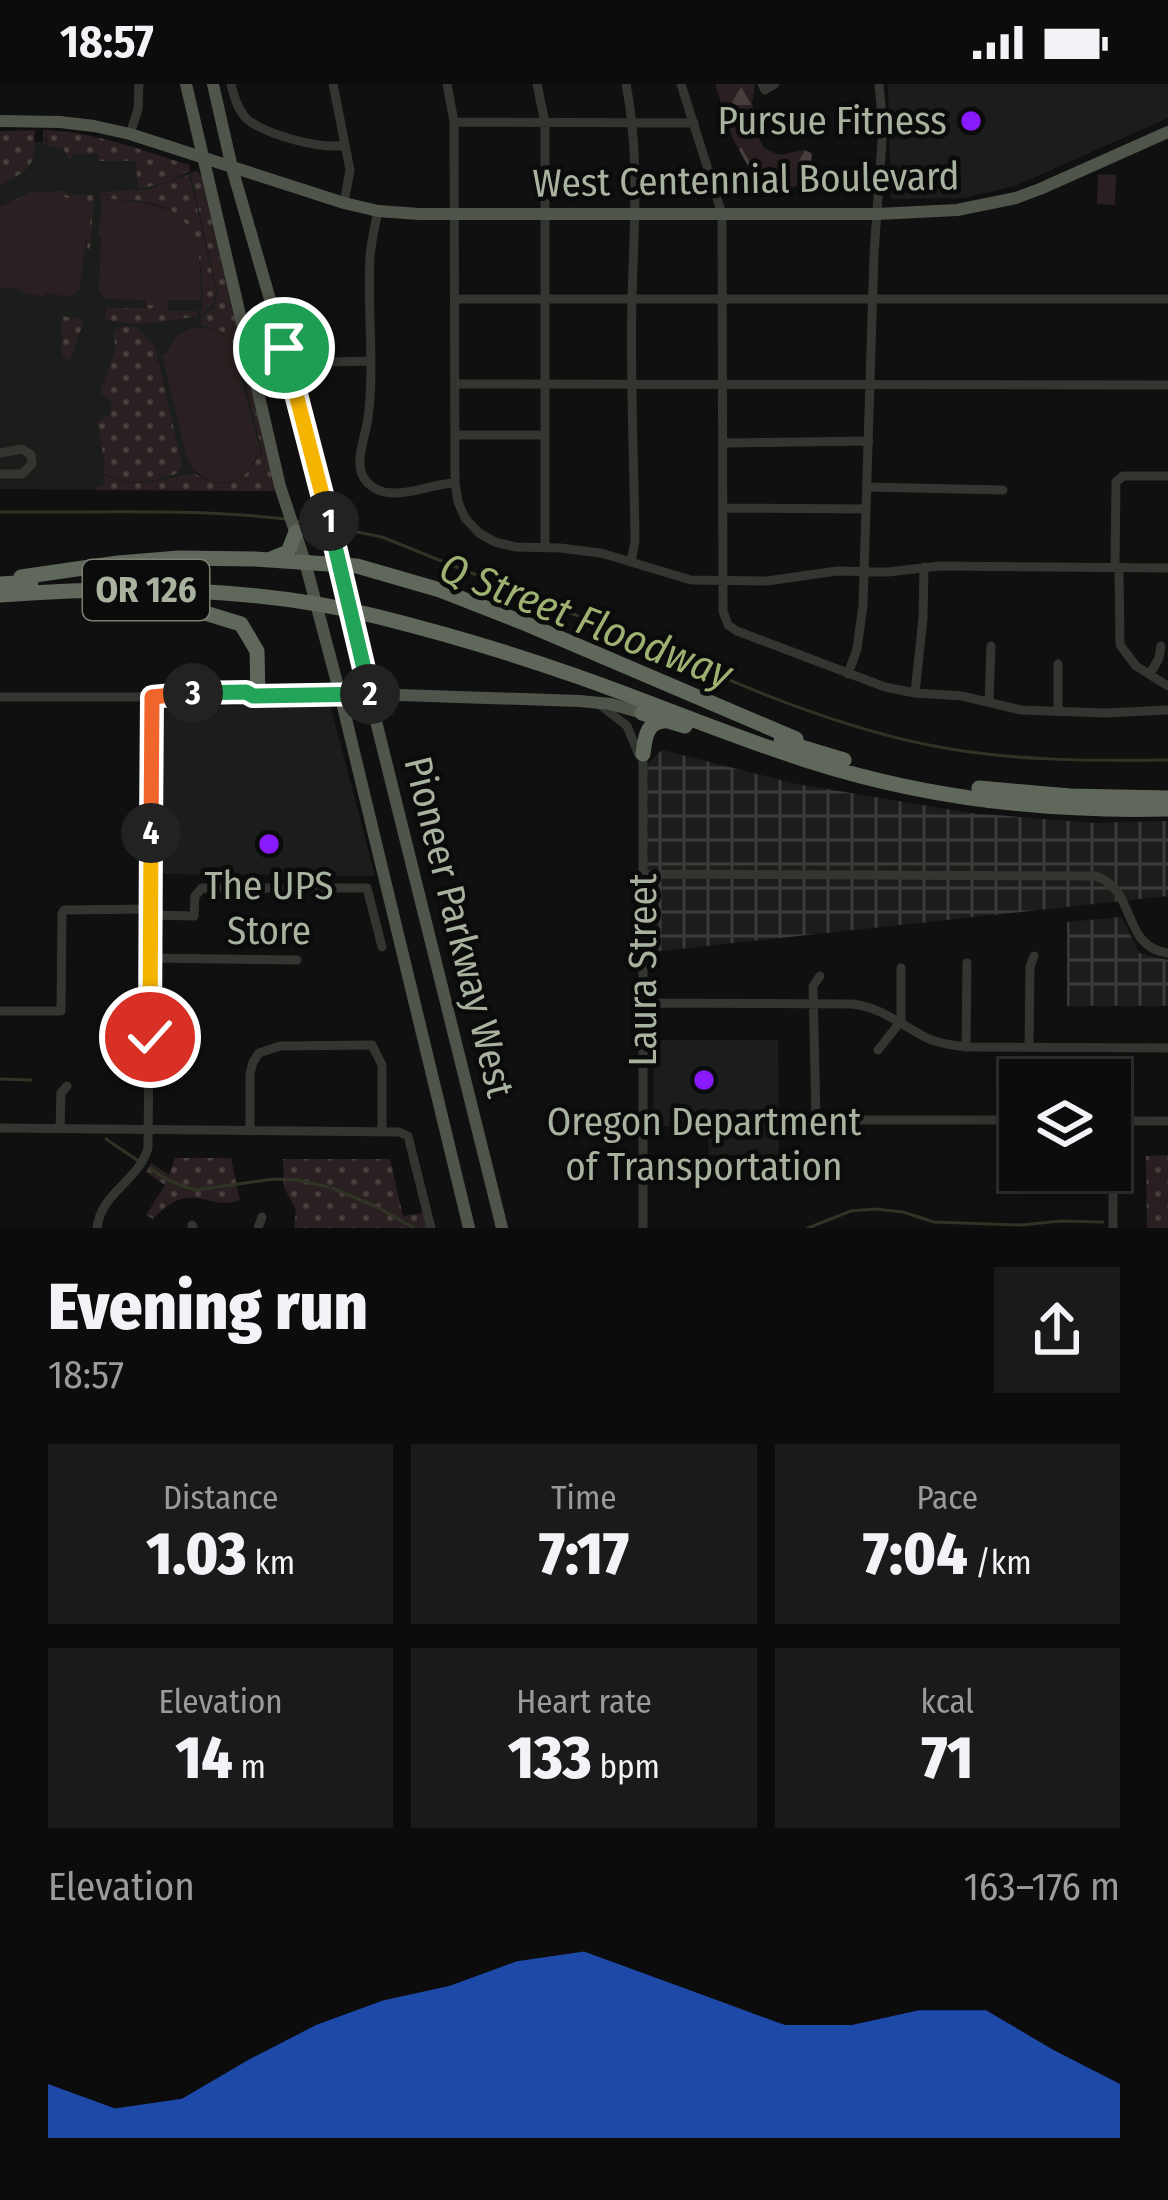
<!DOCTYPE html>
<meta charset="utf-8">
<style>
:root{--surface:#0b0c0b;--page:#191a19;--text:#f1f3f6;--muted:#9a9b9d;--line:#2b2c2c;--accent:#2563eb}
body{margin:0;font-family:"Fira Sans Condensed",sans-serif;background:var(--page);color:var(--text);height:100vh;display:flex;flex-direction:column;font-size:45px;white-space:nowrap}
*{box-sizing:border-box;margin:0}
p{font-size:39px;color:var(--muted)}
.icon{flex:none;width:66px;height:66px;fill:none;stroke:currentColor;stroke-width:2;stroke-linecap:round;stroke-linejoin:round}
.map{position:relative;height:1144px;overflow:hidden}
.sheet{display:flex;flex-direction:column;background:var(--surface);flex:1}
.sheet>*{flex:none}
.buttons{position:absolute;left:999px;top:975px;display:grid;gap:24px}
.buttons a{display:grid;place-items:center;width:132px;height:132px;border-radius:0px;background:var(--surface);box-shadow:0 12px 48px #0002,0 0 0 3px var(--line);font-size:60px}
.pin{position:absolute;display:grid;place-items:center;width:102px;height:102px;color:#fff;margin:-51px;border:6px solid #fff;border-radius:50%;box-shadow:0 3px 12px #0007}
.km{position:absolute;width:60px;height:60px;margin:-30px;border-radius:50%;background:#222;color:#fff;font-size:33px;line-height:60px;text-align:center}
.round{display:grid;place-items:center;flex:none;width:126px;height:126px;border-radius:0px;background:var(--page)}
.headline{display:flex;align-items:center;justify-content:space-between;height:204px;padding:0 48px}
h1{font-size:66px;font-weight:800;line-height:90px}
.metrics{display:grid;grid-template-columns:repeat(3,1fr);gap:18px;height:204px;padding:12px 48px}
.metrics div{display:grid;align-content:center;border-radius:0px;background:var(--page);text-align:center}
.metrics b{font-size:60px;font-weight:800}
.metrics small{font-size:33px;font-weight:400}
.metrics p{font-size:33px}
.chart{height:336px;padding:24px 48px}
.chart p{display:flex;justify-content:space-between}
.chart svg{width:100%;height:216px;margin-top:12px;fill:var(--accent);opacity:.7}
.status{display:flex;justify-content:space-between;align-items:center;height:84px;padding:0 60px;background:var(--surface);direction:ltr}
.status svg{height:33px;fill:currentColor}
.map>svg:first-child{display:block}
.built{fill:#1b1d1b}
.industrial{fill:url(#industrial-grid)}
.green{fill:url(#green-dots)}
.forest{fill:url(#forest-firs)}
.pitch{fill:#2b2021}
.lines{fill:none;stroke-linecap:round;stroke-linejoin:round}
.stream{stroke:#303425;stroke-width:3}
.minor{stroke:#323530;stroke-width:9}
.major{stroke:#4f554b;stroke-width:12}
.highway{stroke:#60675b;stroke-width:15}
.split-1-casing{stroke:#fff;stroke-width:24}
.split-2-casing{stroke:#fff;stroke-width:24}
.split-3-casing{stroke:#fff;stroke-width:24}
.split-4-casing{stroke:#fff;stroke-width:24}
.split-5-casing{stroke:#fff;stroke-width:24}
.split-1{stroke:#f5b400;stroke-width:15}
.split-2{stroke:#22a559;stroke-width:15}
.split-3{stroke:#22a559;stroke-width:15}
.split-4{stroke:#f0652b;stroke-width:15}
.split-5{stroke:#f5b400;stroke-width:15}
.poi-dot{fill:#881afd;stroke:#0a0b0a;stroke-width:4.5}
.labels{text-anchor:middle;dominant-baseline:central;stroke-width:9;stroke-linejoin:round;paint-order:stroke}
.shield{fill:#0a0b0a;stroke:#798072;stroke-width:3}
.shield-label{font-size:36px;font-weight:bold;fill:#a8b29f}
.poi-label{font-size:39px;fill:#a8b29f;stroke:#0a0b0a}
.street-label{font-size:39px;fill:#a8b29f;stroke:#0a0b0a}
.water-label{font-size:42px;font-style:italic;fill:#9fb172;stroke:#0a0b0a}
</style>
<div class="status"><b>18:57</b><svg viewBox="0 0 49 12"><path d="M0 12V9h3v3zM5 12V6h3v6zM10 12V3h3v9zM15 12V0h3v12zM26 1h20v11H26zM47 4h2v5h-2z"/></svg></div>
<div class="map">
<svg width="1168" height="1144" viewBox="0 0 1168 1144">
<defs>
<pattern id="industrial-grid" width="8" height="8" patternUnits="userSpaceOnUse" patternTransform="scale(3)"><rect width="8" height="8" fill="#1b1d1b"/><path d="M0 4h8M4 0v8" fill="none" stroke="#393b39"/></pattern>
<pattern id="green-dots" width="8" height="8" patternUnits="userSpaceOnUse" patternTransform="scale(3)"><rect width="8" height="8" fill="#2b2021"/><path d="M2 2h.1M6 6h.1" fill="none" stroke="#473e3e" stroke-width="1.8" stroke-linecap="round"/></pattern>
<pattern id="forest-firs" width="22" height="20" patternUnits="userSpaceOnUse" patternTransform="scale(3)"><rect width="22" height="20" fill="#2b2021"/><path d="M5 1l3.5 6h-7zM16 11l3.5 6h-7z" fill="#473e3e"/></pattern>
</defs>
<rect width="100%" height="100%" fill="#0f100f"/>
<!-- built -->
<path class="built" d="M888 0H1168V34L1015 102 965 114 891 115Z
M0 47 22 58H56L87 51 189 81 191 88 197 87 201 92 275 407 0 405Z
M330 620 375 792 160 790 159 630 168 622Z
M654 956H778L779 1071H709L708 1043 653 1042Z"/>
<!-- industrial -->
<path class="industrial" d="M662 666 797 700 970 729 1094 739 1168 737V812L643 869V684Z
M1122 833 1139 869 1168 876V922H1067V838Z"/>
<!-- green -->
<path class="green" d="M35 46 34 70 29 71 34 72C29 89 14 93 0 101V47Z
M43 46C92 47 141 66 189 81L190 86 165 99 138 105 136 77H99L98 70H73L70 77 63 64 47 62 46 47 45 62 43 61Z
M197 87 201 92 275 407 96 406V403L103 402 104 391C135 406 162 396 194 389 220 408 246 400 259 371L263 370 236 263 223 248 201 241V233L214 224 218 210 191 90Z
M189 91 216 207 214 219 201 231C206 199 201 135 162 122 144 115 123 116 104 115L103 119 100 118V110L104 108 151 105Z
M65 107 69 111H94L90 165H86L88 119C51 110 32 103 0 128V123L31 108Z
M146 221H167L168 227H198V232C163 238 141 243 106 236V224H145Z
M62 232 84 236 70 276 62 273Z
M123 242 138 244 155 263 182 381 176 390C149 398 128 403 103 388L105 381 97 338 108 332 112 324 110 316 100 309 116 265 113 247Z
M1168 1071V1144H1147L1146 1072Z
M175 1074H231L240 1116C206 1129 194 1092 153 1135L146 1131 165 1101 146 1088 151 1079 169 1091Z
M283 1075H390L403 1132 423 1129 428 1144H294L296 1126 284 1103Z"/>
<!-- forest -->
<path class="forest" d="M715 0H755L752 20 757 35V50L764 64 779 71 804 66 812 69 809 98 784 106 754 93 732 53Z"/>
<!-- pitch -->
<path class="pitch" d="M1098 90 1116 91 1115 121 1097 120Z
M47 109 89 119 88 129 91 130 89 152H86L80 205 70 213 47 209 43 212 22 209V206L0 203V128L19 114Z
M103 115C184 120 201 132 201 216H168L167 221H146V217L143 216 107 215 99 208 101 153 98 152Z
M194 243 218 246 232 259 261 370 257 372 246 390 231 398H211L194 386 186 371 162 271 166 270 176 252Z"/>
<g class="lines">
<!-- stream -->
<path class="stream" d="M0 428C95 429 191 424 286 435
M295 437 327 443
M337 444 382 453C458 484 535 514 612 546 717 591 826 642 939 663 1015 677 1091 677 1168 676
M0 995 31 996
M106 1055 137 1076
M150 1085 170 1097 195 1106 274 1095 298 1096 328 1103
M332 1104 377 1123 414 1144
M808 1144 851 1127 875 1125 903 1128 934 1138 1021 1141 1061 1137 1103 1138"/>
<!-- minor -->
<path class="minor" d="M231 0C234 13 238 27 248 36 267 51 322 66 345 61
M333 0 350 86 344 119
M447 0 454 38 455 399 458 418 465 434 479 449 495 458 516 463 560 464 601 469 691 496 767 497 837 487 888 488 940 482 1168 484
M537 0 545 39V463
M626 0C640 70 634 142 632 214 630 295 634 376 635 457L631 478
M681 0 722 130 723 527 728 541 737 547 885 603 915 609 962 612 1021 626 1105 629 1168 626
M762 0 765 6 775 0
M454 38 694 39
M130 50 138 25 139 0
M378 127C375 142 371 158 370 173 367 226 375 281 368 334 366 353 352 380 366 397 388 423 428 399 455 399
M455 215H1168
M330 278 369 277
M455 300 1168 301
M455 351H545
M723 359 869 357
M0 369 22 365 31 371 32 380 22 390H0
M867 403 1003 406
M723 424 866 425
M1115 484 1116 398 1123 392H1168
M1119 484 1120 561 1136 582 1168 602
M848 590 857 565 863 521 874 170 883 44 879 0
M1150 590 1159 574 1161 562
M915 609 923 534 924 483
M0 613H156L167 610 246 608 253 612
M156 613 167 617 246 616 253 612
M989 618 991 562
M599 620 627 642 639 671
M1058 628V580
M643 669V1144
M643 790 1096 792C1138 807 1121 863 1168 869
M151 831 194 832 195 812 202 804H367L382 863
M151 874 297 876
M643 919 853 920C885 925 899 940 927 954 939 960 953 961 966 963L1168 964
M0 927H61L62 830 64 826 151 825
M966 963 967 879
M1029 963 1030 883 1034 872
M878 966 901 937V884
M816 1035 813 902 820 892
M782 1036H1020
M1110 1037H1168
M0 1044 399 1048 408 1052 431 1144
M60 1045 61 1009 67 1002
M250 1047V990L253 978 259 969 280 962 372 961 382 981V1046
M1060 1102H1113
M192 1141 193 1144
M97 1144C101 1108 138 1098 148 1064L152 613
M258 1144 262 1133
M1113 1144V1037"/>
<!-- major -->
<path class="major" d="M186 0 280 402 305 478 340 610 469 1144
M213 0 232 84 284 264 341 479 372 621 502 1144
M0 37 60 38 94 42 130 50 344 119 378 127 419 130H878L957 126 1016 114 1040 105 1168 48
M255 612 370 610 580 617 611 620 642 629"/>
<!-- highway -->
<path class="highway" d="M271 475 288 468 296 448
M21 493 118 479 179 474 255 475 357 482 440 506 529 541 796 655
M0 500 31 498
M0 511C126 502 256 502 379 533 447 550 514 570 579 593 656 620 732 653 809 677 924 714 1048 728 1168 725
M93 515 205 529 241 540 257 567 258 612
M642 629 685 642
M781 657 844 676
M643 670C645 655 646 638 664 637
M979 704 1070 712 1168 714"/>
</g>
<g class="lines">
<!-- split-1 casing -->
<g class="split-1-casing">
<path id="split-1" d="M284 264 329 437"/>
</g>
<!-- split-2 casing -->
<g class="split-2-casing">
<path id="split-2" d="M329 437 370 610"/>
</g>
<!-- split-3 casing -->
<g class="split-3-casing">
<path id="split-3" d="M193 609 246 608 253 612 370 610"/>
</g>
<!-- split-4 casing -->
<g class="split-4-casing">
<path id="split-4" d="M151 749 152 613 193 609"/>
</g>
<!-- split-5 casing -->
<g class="split-5-casing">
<path id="split-5" d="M150 953 151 749"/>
</g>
<!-- split-1 -->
<use href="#split-1" class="split-1"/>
<!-- split-2 -->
<use href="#split-2" class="split-2"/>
<!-- split-3 -->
<use href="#split-3" class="split-3"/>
<!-- split-4 -->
<use href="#split-4" class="split-4"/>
<!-- split-5 -->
<use href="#split-5" class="split-5"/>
</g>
<!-- markers -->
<g class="poi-dot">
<circle cx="971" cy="37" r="12"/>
<circle cx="269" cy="760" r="12"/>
<circle cx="704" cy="996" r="12"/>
</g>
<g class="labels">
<!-- shield labels -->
<rect class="shield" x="83" y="476" width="126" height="60" rx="9"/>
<g class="shield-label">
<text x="146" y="506">OR 126</text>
</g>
<!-- poi labels -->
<g class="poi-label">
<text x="947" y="37" text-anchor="end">Pursue Fitness</text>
<text x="269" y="802">The UPS<tspan x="269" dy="45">Store</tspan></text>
<text x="704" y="1038">Oregon Department<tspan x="704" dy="45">of Transportation</tspan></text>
</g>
<!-- street labels -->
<g class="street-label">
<text transform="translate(746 96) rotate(-1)">West Centennial Boulevard</text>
<text transform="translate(459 843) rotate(76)">Pioneer Parkway West</text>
<text transform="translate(643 886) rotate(-90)">Laura Street</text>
</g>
<!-- water labels -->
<g class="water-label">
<text transform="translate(586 537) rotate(21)">Q Street Floodway</text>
</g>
</g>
</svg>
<div class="buttons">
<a><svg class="icon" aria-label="layers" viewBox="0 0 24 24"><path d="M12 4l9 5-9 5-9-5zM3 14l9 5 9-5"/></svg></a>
</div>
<div class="pin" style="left:284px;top:264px;background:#1e9e55"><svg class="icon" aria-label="arrive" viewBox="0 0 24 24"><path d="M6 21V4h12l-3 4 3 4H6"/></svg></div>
<div class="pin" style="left:150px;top:953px;background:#d93025"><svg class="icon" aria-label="check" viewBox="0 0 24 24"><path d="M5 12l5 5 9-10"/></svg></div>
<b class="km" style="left:329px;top:437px">1</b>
<b class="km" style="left:370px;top:610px">2</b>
<b class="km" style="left:193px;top:609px">3</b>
<b class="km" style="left:151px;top:749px">4</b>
</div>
<section class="sheet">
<div class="headline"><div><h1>Evening run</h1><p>18:57</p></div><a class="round"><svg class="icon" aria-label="share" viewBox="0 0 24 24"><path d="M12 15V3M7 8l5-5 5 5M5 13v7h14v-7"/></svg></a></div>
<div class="metrics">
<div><p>Distance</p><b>1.03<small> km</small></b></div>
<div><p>Time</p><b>7:17</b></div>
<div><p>Pace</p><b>7:04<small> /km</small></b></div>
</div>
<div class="metrics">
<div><p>Elevation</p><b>14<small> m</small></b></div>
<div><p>Heart rate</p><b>133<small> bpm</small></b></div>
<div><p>kcal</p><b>71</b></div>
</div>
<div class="chart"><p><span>Elevation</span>163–176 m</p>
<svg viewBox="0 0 160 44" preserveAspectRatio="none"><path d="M0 44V33L10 38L20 36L30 28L40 21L50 16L60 13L70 8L80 6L90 11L100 16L110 21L120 21L130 18L140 18L150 26L160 33V44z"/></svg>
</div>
</section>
